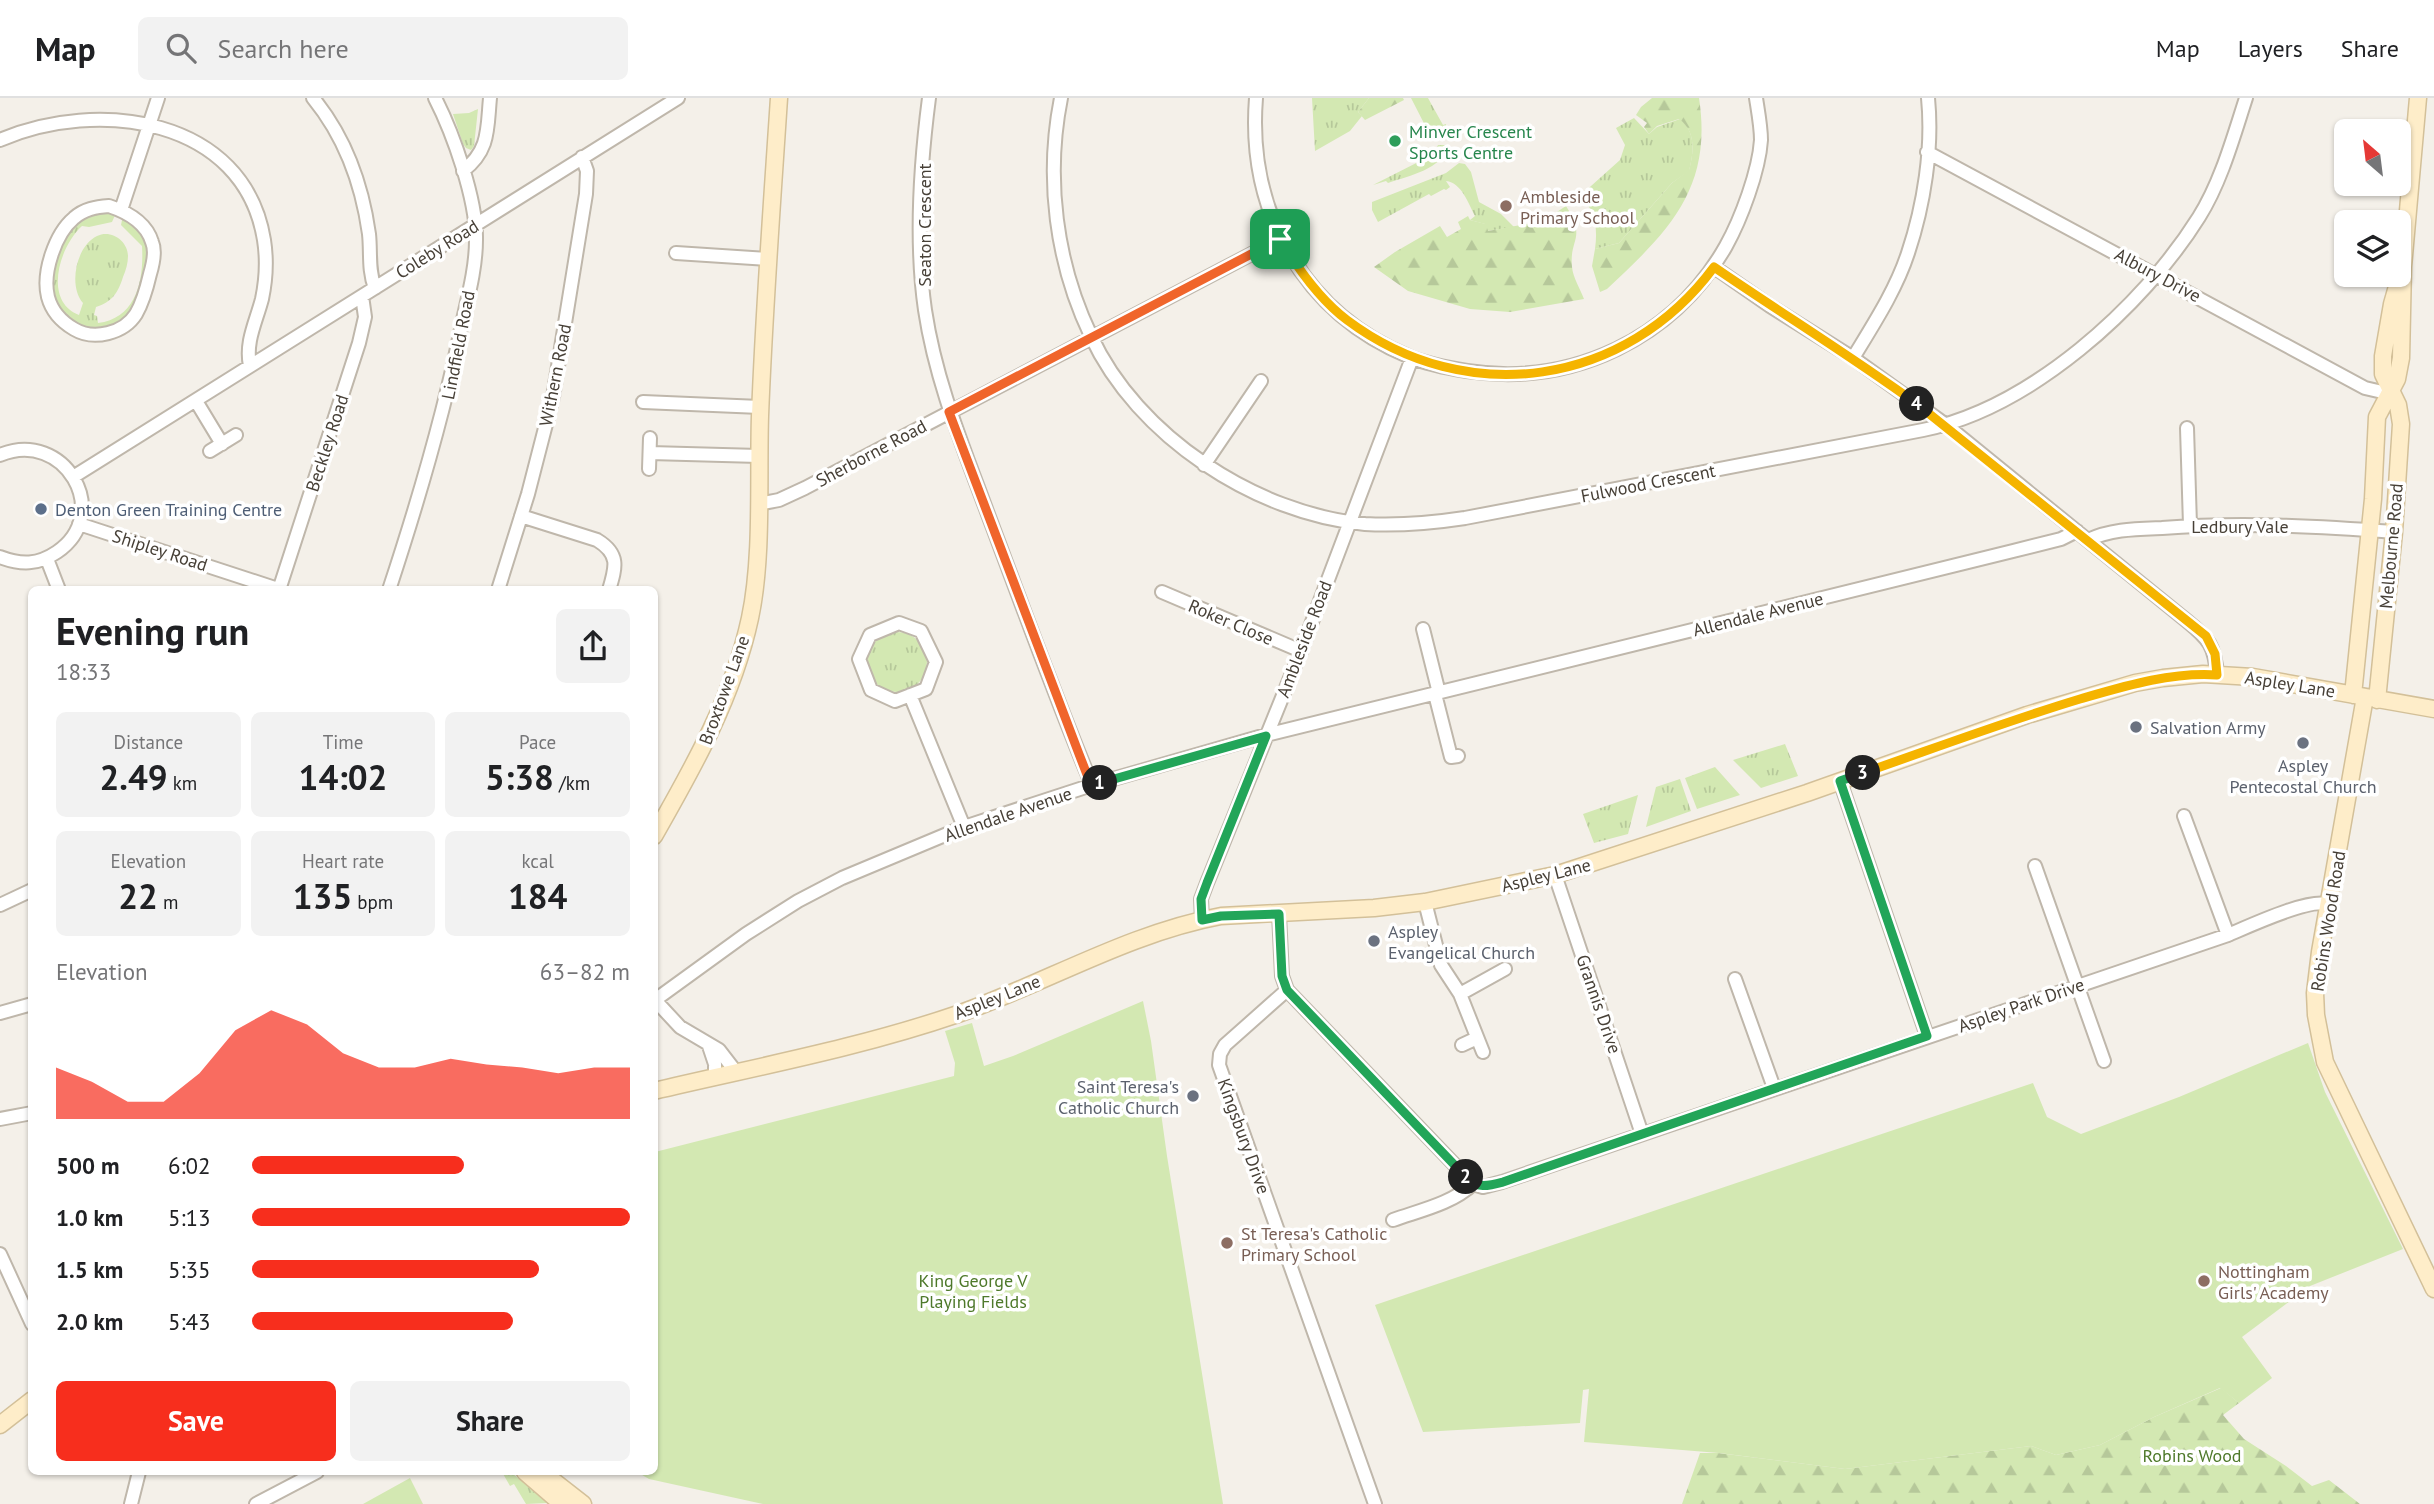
<!DOCTYPE html>
<meta charset="utf-8">
<style>
:root{--surface:#fff;--page:#f2f2f2;--text:#202124;--muted:#757577;--line:#e0e0e0;--accent:#f72e1d}
body{margin:0;font-family:"PT Sans",sans-serif;background:var(--page);color:var(--text);height:100vh;display:flex;flex-direction:column;font-size:26px;white-space:nowrap}
*{box-sizing:border-box;margin:0}
p{font-size:23px;color:var(--muted)}
.icon{flex:none;width:38px;height:38px;fill:none;stroke:currentColor;stroke-width:2;stroke-linecap:round;stroke-linejoin:round}
.map{position:relative;flex:1;overflow:hidden}
.details{position:absolute;left:28px;top:488px;width:630px;height:889px;display:flex;flex-direction:column;background:var(--surface);border-radius:10px;box-shadow:0 2px 5px #0004}
.details>*{flex:none}
.needle{width:46px;rotate:332deg}
.tools{position:absolute;left:2334px;top:21px;display:grid;gap:14px}
.tools a{display:grid;place-items:center;width:77px;height:77px;border-radius:10px;background:var(--surface);box-shadow:0 2px 5px #0004;font-size:35px}
.pin{position:absolute;display:grid;place-items:center;width:60px;height:60px;color:#fff;margin:-30px;border-radius:14px;box-shadow:0 4px 10px #0006}
.km{position:absolute;width:35px;height:35px;margin:-18px;border-radius:50%;background:#222;color:#fff;font-size:19px;line-height:35px;text-align:center}
.round{display:grid;place-items:center;flex:none;width:74px;height:74px;border-radius:10px;background:var(--page)}
.overview{display:flex;align-items:center;justify-content:space-between;height:119px;padding:0 28px}
h1{font-size:38px;font-weight:700;line-height:52px}
.stats{display:grid;grid-template-columns:repeat(3,1fr);gap:10px;height:119px;padding:7px 28px}
.stats div{display:grid;align-content:center;border-radius:10px;background:var(--page);text-align:center}
.stats b{font-size:35px;font-weight:700}
.stats small{font-size:19px;font-weight:400}
.stats p{font-size:19px}
.chart{height:196px;padding:14px 28px}
.chart p{display:flex;justify-content:space-between}
.chart svg{width:100%;height:126px;margin-top:7px;fill:var(--accent);opacity:.7}
.action{display:flex;gap:14px;margin-top:auto;padding:14px 28px}
.action a{flex:1;height:80px;border-radius:10px;background:var(--accent);color:#fff;font-size:28px;font-weight:700;line-height:80px;text-align:center}
.action a+a{background:var(--page);color:var(--text)}
ul{padding:0 28px;list-style:none;font-size:23px}
li{display:grid;grid-template-columns:112px 84px 1fr;align-items:center;height:52px}
li i{height:18px;border-radius:9px;background:var(--accent)}
header{display:flex;align-items:center;gap:42px;box-sizing:border-box;height:98px;padding:0 35px;background:var(--surface);border-bottom:2px solid var(--line)}
header strong{font-size:33px}
nav{display:flex;gap:38px;margin-inline-start:auto;font-size:24px}
.search{width:490px;height:63px;background:var(--page);display:flex;align-items:center;gap:18px;box-sizing:border-box;padding:0 24px;border-radius:10px;color:var(--muted);font-size:26px}
.map>svg:first-child{display:block}
.grass{fill:url(#grass-tufts)}
.forest{fill:url(#forest-firs)}
.park{fill:#d3e8b2}
.lines{fill:none;stroke-linecap:round;stroke-linejoin:round}
.street-casing{stroke:#bfb7ab;stroke-width:16}
.secondary-casing{stroke:#d3c099;stroke-width:19}
.street{stroke:#fff;stroke-width:12}
.secondary{stroke:#feedc9;stroke-width:16}
.split-1-casing{stroke:#fff;stroke-width:14}
.split-2-casing{stroke:#fff;stroke-width:14}
.split-3-casing{stroke:#fff;stroke-width:14}
.split-4-casing{stroke:#fff;stroke-width:14}
.split-5-casing{stroke:#fff;stroke-width:14}
.split-1{stroke:#f0652b;stroke-width:9}
.split-2{stroke:#22a559;stroke-width:9}
.split-3{stroke:#22a559;stroke-width:9}
.split-4{stroke:#f5b400;stroke-width:9}
.split-5{stroke:#f5b400;stroke-width:9}
.leisure-dot{fill:#2e9e5b;stroke:#fff;stroke-width:2.5}
.education-dot{fill:#8d6e63;stroke:#fff;stroke-width:2.5}
.service-dot{fill:#5c6f8a;stroke:#fff;stroke-width:2.5}
.worship-dot{fill:#6b7280;stroke:#fff;stroke-width:2.5}
.labels{text-anchor:middle;dominant-baseline:central;stroke-width:7;stroke-linejoin:round;paint-order:stroke}
.leisure-label{font-size:18px;fill:#27864d;stroke:#fff;text-anchor:start}
.education-label{font-size:18px;fill:#785e54;stroke:#fff;text-anchor:start}
.street-label{font-size:18px;fill:#474037;stroke:#fff}
.service-label{font-size:18px;fill:#4e5e75;stroke:#fff;text-anchor:start}
.worship-label{font-size:18px;fill:#5b616d;stroke:#fff;text-anchor:start}
.park-label{font-size:18px;fill:#4e792a;stroke:#fff}
</style>
<header>
<strong>Map</strong>
<div class="search"><svg class="icon" aria-label="search" viewBox="0 0 24 24"><circle cx="10" cy="10" r="6"/><path d="M15 15l6 6"/></svg>Search here</div>
<nav><a>Map</a><a>Layers</a><a>Share</a></nav>
</header>
<div class="map">
<svg width="2434" height="1406" viewBox="0 0 2434 1406">
<defs>
<pattern id="grass-tufts" width="24" height="20" patternUnits="userSpaceOnUse" patternTransform="scale(1.75)"><rect width="24" height="20" fill="#d3e8b2"/><path d="M3 7l-1-3M5 7V3M7 7l1-3M15 17l-1-3M17 17v-4M19 17l1-3" fill="none" stroke="#b6c89a"/></pattern>
<pattern id="forest-firs" width="22" height="20" patternUnits="userSpaceOnUse" patternTransform="scale(1.75)"><rect width="22" height="20" fill="#d3e8b2"/><path d="M5 1l3.5 6h-7zM16 11l3.5 6h-7z" fill="#b6c89a"/></pattern>
</defs>
<rect width="100%" height="100%" fill="#f4f0e9"/>
<!-- grass -->
<path class="grass" d="M1312 0H1369L1358 14 1362 18 1350 33 1315 53Z
M1411 0H1428L1443 27 1446 26 1447 42H1438L1435 39 1430 37Z
M478 11 474 48 471 52 466 50 463 46 453 16 469 15Z
M1634 20 1649 36 1657 29 1680 21C1696 34 1694 54 1689 73L1672 85 1619 145 1595 151C1598 129 1595 114 1581 97L1620 62 1625 47 1616 30Z
M1438 47H1450C1440 72 1411 77 1388 85L1386 83 1373 87 1434 56Z
M1459 65 1465 66 1471 74 1479 104 1501 116 1514 129 1487 133 1485 126 1470 122 1475 118C1468 105 1462 85 1446 83L1450 89 1446 92 1444 91 1431 98 1429 96 1378 124 1372 112V104L1446 75Z
M94 113 116 115 112 124 89 129 82 128C59 149 43 203 79 217L83 205C68 188 76 148 97 138 111 131 128 143 128 158 128 165 126 172 123 179 118 195 112 204 96 209L94 217 97 218 98 225C137 220 144 181 142 148L121 127 123 117 128 120 148 144 149 164 137 207 124 222 109 230 93 233 72 225 57 209 51 187 58 154 73 125Z
M867 564a30 30 0 1 1 60 0a30 30 0 1 1-60 0Z
M1785 646 1798 678 1761 690 1733 662Z
M1715 669 1740 697 1697 711 1685 680Z
M1680 681 1691 713 1646 729 1656 689Z
M1638 697 1628 736 1594 745 1583 716Z
M502 1374H511L547 1405 526 1406 514 1386 510 1388Z"/>
<!-- forest -->
<path class="forest" d="M1369 0H1403L1404 2 1365 22 1358 14Z
M1652 0H1699C1713 91 1668 134 1607 191L1600 194 1592 168 1595 151 1619 145 1672 85 1689 72C1694 54 1696 33 1679 21L1657 28 1649 36 1644 29 1647 25 1636 17 1641 9Z
M1566 108C1587 141 1569 140 1572 169 1573 180 1580 190 1584 201L1510 214 1470 211 1408 193 1374 169 1395 154 1440 128 1447 139 1461 131 1458 124 1468 118 1470 122 1486 126 1488 133 1543 123Z
M2221 1290 2239 1305 2223 1317 2244 1341 2286 1368 2312 1388 2329 1382 2360 1406H1682L1700 1355H1718L1845 1371 2031 1348 2056 1357 2100 1347 2154 1319Z"/>
<!-- park -->
<path class="park" d="M1143 903 1151 943 1167 1058 1223 1406H763L649 1381 637 1374H654L655 1054 954 978 955 965 945 933 972 925 984 968 1013 958Z
M2308 945 2325 994 2403 1151 2310 1188 2242 1239 2272 1280 2239 1305 2220 1290 2154 1319 2100 1347 2056 1357 2031 1348 1845 1371 1719 1355 1584 1344 1589 1291 1583 1292 1580 1325 1423 1334 1375 1207 2033 985 2047 1019 2081 1036 2179 999Z
M410 1380 423 1406H363Z"/>
<g class="lines">
<!-- street casing -->
<g class="street-casing">
<path id="street" d="M313 0C345 39 362 86 369 136 371 154 368 172 375 190
M929 0C920 69 915 143 925 212 936 285 964 351 989 419 1023 509 1055 599 1092 687
M1061 0C1045 80 1056 165 1091 238 1137 338 1256 416 1365 426 1399 428 1432 425 1465 420L1923 332C2030 310 2142 210 2199 119 2221 84 2233 40 2246 0
M1256 0C1247 113 1303 215 1410 259 1427 266 1448 270 1467 273 1573 289 1674 240 1726 148 1741 121 1759 73 1761 42 1761 29 1758 13 1756 0
M0 42C97 0 244 19 264 142 267 161 266 182 262 201 256 224 245 244 250 268
M1927 54 2365 290 2391 296
M463 73C490 52 487 31 490 0
M109 108C127 114 146 124 152 144 156 153 153 166 150 176 147 189 143 204 136 216 124 235 94 243 74 231 62 224 52 214 48 199 42 175 55 136 74 120 84 111 96 109 109 108Z
M121 112 158 0
M676 155 768 161
M1714 169 1770 208 1853 260 1946 327 2187 523C2209 541 2215 548 2217 577
M1853 260C1873 227 1896 192 1908 155 1924 107 1933 50 1928 0
M196 303 222 346
M643 304 760 309
M2187 330 2190 427
M210 353 236 337
M650 355 759 358
M0 357C64 330 114 415 57 454 38 467 21 467 0 459
M1204 367 1261 283
M649 371 650 340
M73 379 678 0
M758 406 779 402 805 390 1280 141
M521 418 597 442C620 456 616 469 609 492
M79 426 281 492
M2088 442C2111 431 2136 431 2162 430 2239 424 2317 428 2394 434
M47 461 59 492
M279 492 359 245 365 219 362 198
M389 492C418 404 444 317 462 226 468 199 476 170 476 142 477 102 453 35 435 0
M498 492 528 396 553 299 586 96 587 73 582 59
M1162 494 1301 553
M899 525 921 533 936 564 926 591 895 603 871 592 859 561 870 537Z
M1423 531 1439 595
M1435 596 1451 659 1458 658
M910 597 964 729
M1840 683 1927 938
M2184 718 2228 837
M2035 768 2104 963
M1555 777 1642 1036
M1425 804 1441 867 1460 896 1483 954
M0 807 32 792
M1279 816 1282 878 1287 892 1473 1086
M1202 822 1201 801 1207 785 1301 553 1412 260
M1735 881 1774 990
M1287 892 1225 947 1220 956 1219 967 1375 1406
M1460 896 1505 871
M654 901 680 929 719 952 736 974
M655 902 746 836 798 803 842 780 964 729 1092 687 1266 637 2013 453 2061 441 2077 433
M0 915 32 906
M1462 947 1477 940
M709 948 715 966V978
M0 1021 32 1015
M1473 1086 1483 1089 1502 1084 2228 837C2247 829 2313 798 2329 807
M1393 1122C1421 1112 1451 1106 1473 1086
M0 1156 32 1226
M131 1406 139 1374
M256 1406 317 1374"/>
</g>
<!-- secondary casing -->
<g class="secondary-casing">
<path id="secondary" d="M2353 597 2373 401 2377 319 2397 281 2401 260 2403 169 2418 0
M2365 599 2320 854 2315 895 2316 917 2325 964 2434 1191
M2377 602 2394 434 2401 326 2398 307 2383 276V258L2392 206 2398 185
M654 738C694 668 733 599 750 520 763 459 758 381 760 318 764 212 772 106 779 0
M654 993C756 969 859 950 958 916 1046 885 1129 835 1221 818L1374 810 1425 804 1555 777 1807 695 2027 617 2135 585 2163 580 2203 576 2253 579 2434 611
M0 1327 32 1302
M525 1374 562 1406
M542 1374 583 1406"/>
</g>
<!-- street -->
<use href="#street" class="street"/>
<!-- secondary -->
<use href="#secondary" class="secondary"/>
</g>
<g class="lines">
<!-- split-1 casing -->
<g class="split-1-casing">
<path id="split-1" d="M1100 685 1091 687 1079 656 949 314 1280 141"/>
</g>
<!-- split-2 casing -->
<g class="split-2-casing">
<path id="split-2" d="M1100 685 1266 638 1207 785 1201 801 1202 822 1221 818 1279 816 1282 878 1287 892 1466 1079"/>
</g>
<!-- split-3 casing -->
<g class="split-3-casing">
<path id="split-3" d="M1466 1079C1477 1091 1488 1088 1503 1084L1927 938 1840 683 1863 675"/>
</g>
<!-- split-4 casing -->
<g class="split-4-casing">
<path id="split-4" d="M1863 675C1935 650 2007 623 2080 601 2125 588 2170 574 2217 577L2215 556 2206 538 1917 306"/>
</g>
<!-- split-5 casing -->
<g class="split-5-casing">
<path id="split-5" d="M1280 141C1298 171 1319 201 1347 222 1467 312 1626 288 1714 169 1781 215 1851 258 1917 306"/>
</g>
<!-- split-1 -->
<use href="#split-1" class="split-1"/>
<!-- split-2 -->
<use href="#split-2" class="split-2"/>
<!-- split-3 -->
<use href="#split-3" class="split-3"/>
<!-- split-4 -->
<use href="#split-4" class="split-4"/>
<!-- split-5 -->
<use href="#split-5" class="split-5"/>
</g>
<!-- markers -->
<circle class="leisure-dot" cx="1395" cy="43" r="7"/>
<g class="education-dot">
<circle cx="1506" cy="108" r="7"/>
<circle cx="1227" cy="1145" r="7"/>
<circle cx="2204" cy="1183" r="7"/>
</g>
<circle class="service-dot" cx="41" cy="411" r="7"/>
<g class="worship-dot">
<circle cx="2136" cy="629" r="7"/>
<circle cx="2303" cy="645" r="7"/>
<circle cx="1374" cy="843" r="7"/>
<circle cx="1193" cy="998" r="7"/>
</g>
<g class="labels">
<!-- leisure labels -->
<g class="leisure-label">
<text x="1409" y="33">Minver Crescent<tspan x="1409" dy="21">Sports Centre</tspan></text>
</g>
<!-- education labels -->
<g class="education-label">
<text x="1520" y="98">Ambleside<tspan x="1520" dy="21">Primary School</tspan></text>
<text x="1241" y="1135">St Teresa's Catholic<tspan x="1241" dy="21">Primary School</tspan></text>
<text x="2218" y="1173">Nottingham<tspan x="2218" dy="21">Girls' Academy</tspan></text>
</g>
<!-- street labels -->
<g class="street-label">
<text transform="translate(924 127) rotate(-90)">Seaton Crescent</text>
<text transform="translate(437 151) rotate(-32)">Coleby Road</text>
<text transform="translate(2158 177) rotate(28)">Albury Drive</text>
<text transform="translate(458 247) rotate(-79)">Lindfield Road</text>
<text transform="translate(555 277) rotate(-79)">Withern Road</text>
<text transform="translate(327 345) rotate(-72)">Beckley Road</text>
<text transform="translate(871 355) rotate(-28)">Sherborne Road</text>
<text transform="translate(1648 385) rotate(-11)">Fulwood Crescent</text>
<text x="2240" y="428">Ledbury Vale</text>
<text transform="translate(2391 448) rotate(-85)">Melbourne Road</text>
<text transform="translate(160 452) rotate(18)">Shipley Road</text>
<text transform="translate(1758 516) rotate(-14)">Allendale Avenue</text>
<text transform="translate(1231 524) rotate(23)">Roker Close</text>
<text transform="translate(1304 541) rotate(-69)">Ambleside Road</text>
<text transform="translate(2290 586) rotate(9)">Aspley Lane</text>
<text transform="translate(724 592) rotate(-70)">Broxtowe Lane</text>
<text transform="translate(1008 716) rotate(-19)">Allendale Avenue</text>
<text transform="translate(1546 777) rotate(-14)">Aspley Lane</text>
<text transform="translate(2328 823) rotate(-81)">Robins Wood Road</text>
<text transform="translate(997 899) rotate(-22)">Aspley Lane</text>
<text transform="translate(1599 906) rotate(71)">Grannis Drive</text>
<text transform="translate(2021 907) rotate(-19)">Aspley Park Drive</text>
<text transform="translate(1244 1038) rotate(70)">Kingsbury Drive</text>
</g>
<!-- service labels -->
<g class="service-label">
<text x="55" y="411">Denton Green Training Centre</text>
</g>
<!-- worship labels -->
<g class="worship-label">
<text x="2150" y="629">Salvation Army</text>
<text x="2303" y="667" text-anchor="middle">Aspley<tspan x="2303" dy="21">Pentecostal Church</tspan></text>
<text x="1388" y="833">Aspley<tspan x="1388" dy="21">Evangelical Church</tspan></text>
<text x="1179" y="988" text-anchor="end">Saint Teresa's<tspan x="1179" dy="21">Catholic Church</tspan></text>
</g>
<!-- park labels -->
<g class="park-label">
<text x="973" y="1182">King George V<tspan x="973" dy="21">Playing Fields</tspan></text>
<text x="2192" y="1357">Robins Wood</text>
</g>
</g>
</svg>
<div class="tools">
<a><svg class="needle" viewBox="-14 -14 28 28"><path d="M0-13l5 13h-10z" fill="#e53935"/><path d="M0 13l5-13h-10z" fill="#757577"/></svg></a>
<a><svg class="icon" aria-label="layers" viewBox="0 0 24 24"><path d="M12 4l9 5-9 5-9-5zM3 14l9 5 9-5"/></svg></a>
</div>
<div class="pin" style="left:1280px;top:141px;background:#1e9e55"><svg class="icon" aria-label="arrive" viewBox="0 0 24 24"><path d="M6 21V4h12l-3 4 3 4H6"/></svg></div>
<b class="km" style="left:1100px;top:685px">1</b>
<b class="km" style="left:1466px;top:1079px">2</b>
<b class="km" style="left:1863px;top:675px">3</b>
<b class="km" style="left:1917px;top:306px">4</b>
<section class="details">
<div class="overview"><div><h1>Evening run</h1><p>18:33</p></div><a class="round"><svg class="icon" aria-label="share" viewBox="0 0 24 24"><path d="M12 15V3M7 8l5-5 5 5M5 13v7h14v-7"/></svg></a></div>
<div class="stats">
<div><p>Distance</p><b>2.49<small> km</small></b></div>
<div><p>Time</p><b>14:02</b></div>
<div><p>Pace</p><b>5:38<small> /km</small></b></div>
</div>
<div class="stats">
<div><p>Elevation</p><b>22<small> m</small></b></div>
<div><p>Heart rate</p><b>135<small> bpm</small></b></div>
<div><p>kcal</p><b>184</b></div>
</div>
<div class="chart"><p><span>Elevation</span>63–82 m</p>
<svg viewBox="0 0 160 44" preserveAspectRatio="none"><path d="M0 44V26L10 31L20 38L30 38L40 28L50 13L60 6L70 11L80 21L90 26L100 26L110 23L120 25L130 26L140 28L150 26L160 26V44z"/></svg>
</div>
<ul>
<li><b>500 m</b>6:02<i style="width:56%"></i></li>
<li><b>1.0 km</b>5:13<i style="width:100%"></i></li>
<li><b>1.5 km</b>5:35<i style="width:76%"></i></li>
<li><b>2.0 km</b>5:43<i style="width:69%"></i></li>
</ul>
<div class="action"><a>Save</a><a>Share</a></div>
</section>
</div>
